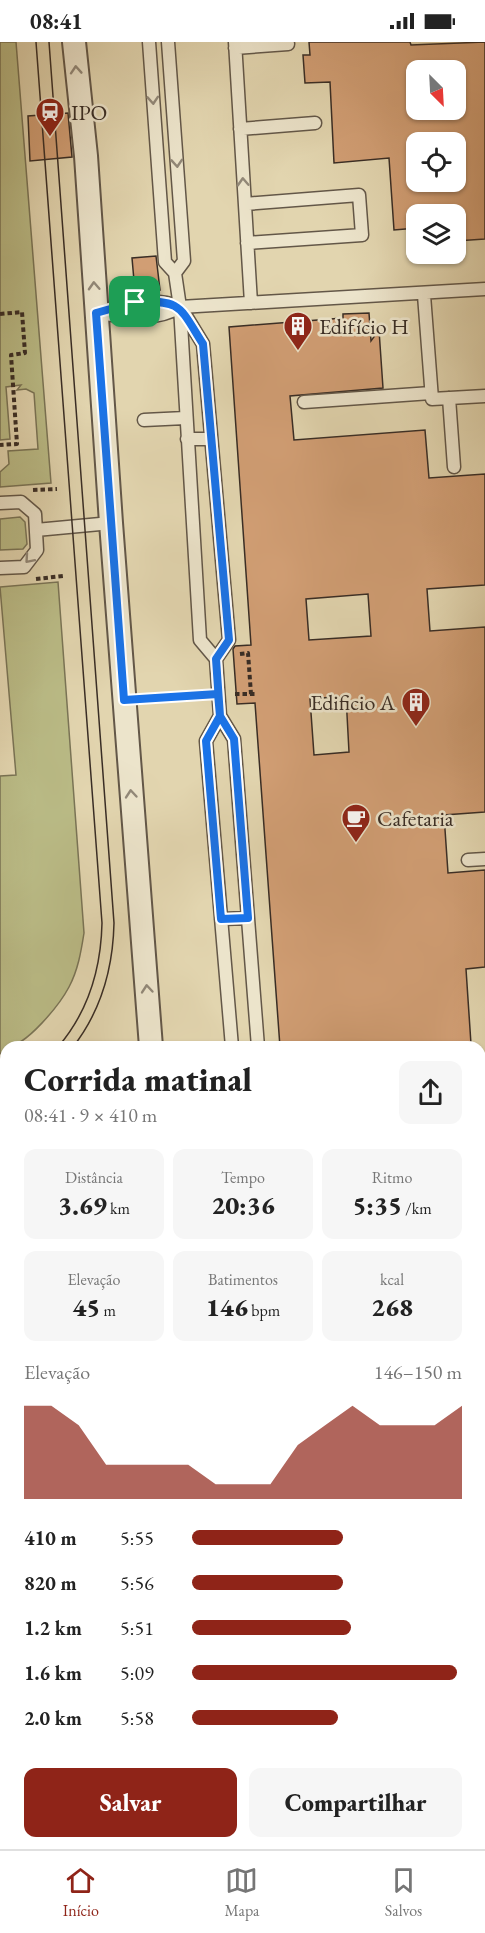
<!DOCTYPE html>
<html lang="pt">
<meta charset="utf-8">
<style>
:root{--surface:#fff;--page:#f6f6f6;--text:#222;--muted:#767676;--line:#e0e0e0;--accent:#8f2418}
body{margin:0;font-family:"EB Garamond",serif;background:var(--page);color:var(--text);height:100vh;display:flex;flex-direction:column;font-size:22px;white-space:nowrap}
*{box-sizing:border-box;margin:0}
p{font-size:20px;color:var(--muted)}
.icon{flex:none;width:33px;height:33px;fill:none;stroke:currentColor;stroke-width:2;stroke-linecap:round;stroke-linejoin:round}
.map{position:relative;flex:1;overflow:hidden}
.sheet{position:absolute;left:0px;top:999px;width:486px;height:808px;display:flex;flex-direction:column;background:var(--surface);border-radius:18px 18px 0 0;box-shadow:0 2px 4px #0004}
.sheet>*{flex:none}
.needle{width:39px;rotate:156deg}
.fabs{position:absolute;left:406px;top:18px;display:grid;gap:12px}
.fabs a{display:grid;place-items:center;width:60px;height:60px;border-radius:12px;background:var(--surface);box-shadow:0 2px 4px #0004;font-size:30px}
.pin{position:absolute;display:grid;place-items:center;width:51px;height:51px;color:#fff;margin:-26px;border-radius:12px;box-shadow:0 3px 9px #0006}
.round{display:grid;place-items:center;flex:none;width:63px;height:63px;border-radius:12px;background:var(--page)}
.head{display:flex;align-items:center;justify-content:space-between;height:102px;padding:0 24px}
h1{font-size:33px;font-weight:800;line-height:45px}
.figures{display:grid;grid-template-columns:repeat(3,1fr);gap:9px;height:102px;padding:6px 24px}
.figures div{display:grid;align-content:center;border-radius:12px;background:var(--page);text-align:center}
.figures b{font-size:26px;font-weight:800}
.figures small{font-size:16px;font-weight:400}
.figures p{font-size:16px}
.chart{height:168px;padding:12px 24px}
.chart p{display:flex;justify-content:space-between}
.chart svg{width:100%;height:108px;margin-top:6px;fill:var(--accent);opacity:.7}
.primary-button{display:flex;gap:12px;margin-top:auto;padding:12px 24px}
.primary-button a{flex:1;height:69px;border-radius:12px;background:var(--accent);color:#fff;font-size:24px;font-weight:800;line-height:69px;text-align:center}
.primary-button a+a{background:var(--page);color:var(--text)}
ul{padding:0 24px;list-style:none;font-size:20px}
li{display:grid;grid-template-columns:96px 72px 1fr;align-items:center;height:45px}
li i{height:15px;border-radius:8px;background:var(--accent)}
.status{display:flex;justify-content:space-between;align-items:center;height:42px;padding:0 30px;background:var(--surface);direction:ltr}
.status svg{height:16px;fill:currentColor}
.tabs{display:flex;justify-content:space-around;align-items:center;height:84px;border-top:2px solid var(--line);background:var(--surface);font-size:16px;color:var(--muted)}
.tabs a{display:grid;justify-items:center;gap:3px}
.tabs .on{color:var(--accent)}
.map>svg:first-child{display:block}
.green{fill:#babb86;stroke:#7a7456;stroke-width:1.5}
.building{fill:#d19e74;stroke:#392d25;stroke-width:1.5;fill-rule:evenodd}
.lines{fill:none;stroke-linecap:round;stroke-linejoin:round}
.service-casing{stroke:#635748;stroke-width:15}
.minor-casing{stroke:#635748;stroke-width:26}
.primary-casing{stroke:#392d25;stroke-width:36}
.path{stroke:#392d25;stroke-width:4;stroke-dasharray:4.5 3;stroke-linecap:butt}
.service{stroke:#ece4cb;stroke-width:12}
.minor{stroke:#ece4cb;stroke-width:22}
.primary{stroke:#e2d5af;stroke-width:33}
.tram{stroke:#392d25;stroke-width:1.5}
.oneway{stroke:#928878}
.route-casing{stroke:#fff;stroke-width:12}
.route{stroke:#1a73e8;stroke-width:8}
.labels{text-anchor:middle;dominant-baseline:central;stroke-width:5;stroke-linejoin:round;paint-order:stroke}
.poi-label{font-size:22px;fill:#392d25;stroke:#ece4cb;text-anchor:start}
</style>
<div class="status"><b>08:41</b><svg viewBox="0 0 49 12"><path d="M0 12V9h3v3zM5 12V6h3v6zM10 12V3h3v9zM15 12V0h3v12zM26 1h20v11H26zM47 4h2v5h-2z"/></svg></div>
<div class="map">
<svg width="485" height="1807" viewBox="0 0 485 1807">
<rect width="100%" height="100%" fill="#e2d5af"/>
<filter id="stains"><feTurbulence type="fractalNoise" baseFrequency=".00333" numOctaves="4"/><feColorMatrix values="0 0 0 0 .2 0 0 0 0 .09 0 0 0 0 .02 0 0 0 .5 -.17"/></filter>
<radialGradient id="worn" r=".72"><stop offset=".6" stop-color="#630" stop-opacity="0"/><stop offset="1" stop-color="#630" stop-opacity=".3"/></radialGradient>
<!-- green -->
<path class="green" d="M0 0H16L51 441 0 445V430L9 422 8 409 38 407 34 351 26 347 17 348 21 343 6 345 10 397 0 398Z
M20 475 25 480 27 502 23 507 0 508V477Z
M58 540 84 891C81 910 78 928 69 945 60 962 26 1005 6 1005V1009L0 1012V734L16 733 0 545Z
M0 1312H2L6 1338V1465L0 1466Z"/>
<!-- building -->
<path class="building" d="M309 0H410L411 3 485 0V197L456 199V172H417V186L394 188 389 116 334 121 330 40 305 41 303 13H310ZM417 28H456V68H417ZM417 100H456V140H417Z
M68 71 72 115 30 119 28 74Z
M156 214 160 248 135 250 132 216Z
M369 271 371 299 379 288 383 346 290 354 294 398 425 388 429 436 485 432V543L427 547 430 589 485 585V770L444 773 448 831 485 828V925L466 927 471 1002 425 1005H280L255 661 237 662 233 607 235 604 251 603 229 285 343 276V272ZM368 552 371 594 309 598 306 557ZM346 654 349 710 314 713 310 657Z"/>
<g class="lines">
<!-- service casing -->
<g class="service-casing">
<path id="service" d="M149 0 165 220 175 231 180 265 200 598 216 617 220 674 234 697 258 1005
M168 0 184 219 175 231
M235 0 251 261
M235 6 288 2
M240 87 315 81
M245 162 359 153 362 193 247 201
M424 253 432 357 485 354
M181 266 203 302 229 598 216 617
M95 271C124 263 151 253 180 265L485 247
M103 272C130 275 156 279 180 265
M449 356 454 425
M304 360 431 351
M144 378 185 376
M187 397H211
M0 461 21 460 35 472 37 508 24 525 0 526
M36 488 111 481
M220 674 206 699 232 1005
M468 818 485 817
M221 877 248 876
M480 1028 485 1027"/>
</g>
<!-- minor casing -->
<g class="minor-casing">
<path id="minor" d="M74 0 86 114 111 481 151 1005
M0 1119 6 1118
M480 1530H485
M0 1584 6 1583
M2 1785 6 1774"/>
</g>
<!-- primary casing -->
<g class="primary-casing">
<path id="primary" d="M480 1099 485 1098
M480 1155 485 1154
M0 1166H6
M0 1201 6 1200"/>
</g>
<!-- path -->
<path class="path" d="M0 272 22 270 25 311 11 313 17 402 0 403
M33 448 57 447
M36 537 63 534
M240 612 248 611 251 652
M235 652H255
M146 657 201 653
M0 1296 6 1295
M0 1353 6 1351"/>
<!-- service -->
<use href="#service" class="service"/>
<!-- minor -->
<use href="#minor" class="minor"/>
<!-- primary -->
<use href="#primary" class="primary"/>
<!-- tram -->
<path class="tram" d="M36 0 102 881C101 927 88 970 58 1005
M49 0 114 881C113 927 101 969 73 1005
M0 1048 6 1045
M0 1061 6 1058"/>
</g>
<!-- one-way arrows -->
<defs><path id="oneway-chevron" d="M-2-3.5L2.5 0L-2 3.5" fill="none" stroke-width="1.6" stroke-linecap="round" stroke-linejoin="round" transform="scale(1.5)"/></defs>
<g class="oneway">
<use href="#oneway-chevron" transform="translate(76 28) rotate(-94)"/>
<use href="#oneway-chevron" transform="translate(153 58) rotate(86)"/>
<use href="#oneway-chevron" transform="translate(177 121) rotate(86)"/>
<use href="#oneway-chevron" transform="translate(243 140) rotate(-93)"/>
<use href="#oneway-chevron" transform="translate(94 244) rotate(-93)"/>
<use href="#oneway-chevron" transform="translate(29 517) rotate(131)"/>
<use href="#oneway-chevron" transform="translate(131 752) rotate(-95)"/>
<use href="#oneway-chevron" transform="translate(147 947) rotate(-95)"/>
</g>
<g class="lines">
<!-- route casing -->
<g class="route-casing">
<path id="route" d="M135 260 96 271 124 658 218 652 220 674 206 699 221 877 248 876 234 697 220 674 216 617 229 598 203 302C179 264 182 258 135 260"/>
</g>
<!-- route -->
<use href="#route" class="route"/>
</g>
<!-- icons -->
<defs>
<g id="station-pin" transform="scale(1.5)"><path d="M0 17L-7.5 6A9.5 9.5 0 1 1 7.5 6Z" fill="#8f2418" stroke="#ece4cb"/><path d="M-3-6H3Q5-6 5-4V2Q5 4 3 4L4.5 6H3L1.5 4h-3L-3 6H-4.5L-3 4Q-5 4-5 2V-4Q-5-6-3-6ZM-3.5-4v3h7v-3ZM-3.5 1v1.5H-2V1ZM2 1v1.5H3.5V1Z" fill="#fff"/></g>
<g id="building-pin" transform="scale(1.5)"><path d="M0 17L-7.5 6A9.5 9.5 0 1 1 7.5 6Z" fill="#8f2418" stroke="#ece4cb"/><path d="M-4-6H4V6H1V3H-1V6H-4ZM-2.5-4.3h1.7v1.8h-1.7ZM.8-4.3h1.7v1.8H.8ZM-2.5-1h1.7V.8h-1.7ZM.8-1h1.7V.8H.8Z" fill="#fff"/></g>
<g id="cafe-pin" transform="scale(1.5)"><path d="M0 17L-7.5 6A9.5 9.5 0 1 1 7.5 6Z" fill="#8f2418" stroke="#ece4cb"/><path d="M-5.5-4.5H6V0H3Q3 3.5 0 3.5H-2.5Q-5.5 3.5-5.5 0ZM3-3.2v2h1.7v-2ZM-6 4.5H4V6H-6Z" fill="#fff"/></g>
</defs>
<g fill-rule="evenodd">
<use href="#station-pin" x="50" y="70"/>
<use href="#building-pin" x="298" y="284"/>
<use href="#building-pin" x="416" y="660"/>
<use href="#cafe-pin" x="356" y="776"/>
</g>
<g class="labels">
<!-- poi labels -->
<g class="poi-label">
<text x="71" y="70">IPO</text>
<text x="319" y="284">Edifício H</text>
<text x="395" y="660" text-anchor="end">Edificio A</text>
<text x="377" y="776">Cafetaria</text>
</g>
</g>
<rect width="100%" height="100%" filter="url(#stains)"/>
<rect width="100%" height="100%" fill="url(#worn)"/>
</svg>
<div class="fabs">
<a><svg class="needle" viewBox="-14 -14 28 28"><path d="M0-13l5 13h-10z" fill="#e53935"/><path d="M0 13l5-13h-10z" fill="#767676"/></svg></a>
<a><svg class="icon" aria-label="locate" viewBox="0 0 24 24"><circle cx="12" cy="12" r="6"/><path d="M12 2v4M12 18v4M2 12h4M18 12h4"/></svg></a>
<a><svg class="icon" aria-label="layers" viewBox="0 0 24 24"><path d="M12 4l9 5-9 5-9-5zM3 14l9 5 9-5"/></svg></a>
</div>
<div class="pin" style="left:135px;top:260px;background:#1e9e55"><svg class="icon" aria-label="arrive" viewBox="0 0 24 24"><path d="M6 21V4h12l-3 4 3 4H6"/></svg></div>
<section class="sheet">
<div class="head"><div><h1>Corrida matinal</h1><p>08:41 · 9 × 410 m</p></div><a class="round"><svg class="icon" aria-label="share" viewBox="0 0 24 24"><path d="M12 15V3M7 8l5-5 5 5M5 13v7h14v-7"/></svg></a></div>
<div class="figures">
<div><p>Distância</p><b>3.69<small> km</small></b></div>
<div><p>Tempo</p><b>20:36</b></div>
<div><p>Ritmo</p><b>5:35<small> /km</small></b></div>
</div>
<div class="figures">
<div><p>Elevação</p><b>45<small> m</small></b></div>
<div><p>Batimentos</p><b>146<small> bpm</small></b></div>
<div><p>kcal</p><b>268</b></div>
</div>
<div class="chart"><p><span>Elevação</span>146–150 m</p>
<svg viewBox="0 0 160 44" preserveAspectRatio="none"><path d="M0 44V6L10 6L20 14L30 30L40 30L50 30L60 30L70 38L80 38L90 38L100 22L110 14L120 6L130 14L140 14L150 14L160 6V44z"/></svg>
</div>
<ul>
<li><b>410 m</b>5:55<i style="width:56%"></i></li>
<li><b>820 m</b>5:56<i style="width:56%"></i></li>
<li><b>1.2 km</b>5:51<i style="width:59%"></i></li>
<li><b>1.6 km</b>5:09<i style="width:98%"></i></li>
<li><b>2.0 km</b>5:58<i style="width:54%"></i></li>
</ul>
<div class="primary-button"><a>Salvar</a><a>Compartilhar</a></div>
</section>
</div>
<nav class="tabs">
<a class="on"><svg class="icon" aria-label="home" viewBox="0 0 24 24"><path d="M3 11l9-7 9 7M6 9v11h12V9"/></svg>Início</a>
<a><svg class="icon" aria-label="map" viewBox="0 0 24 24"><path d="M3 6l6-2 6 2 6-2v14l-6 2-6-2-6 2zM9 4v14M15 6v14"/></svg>Mapa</a>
<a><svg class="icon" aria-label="saved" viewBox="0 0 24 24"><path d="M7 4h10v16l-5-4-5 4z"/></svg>Salvos</a>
</nav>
